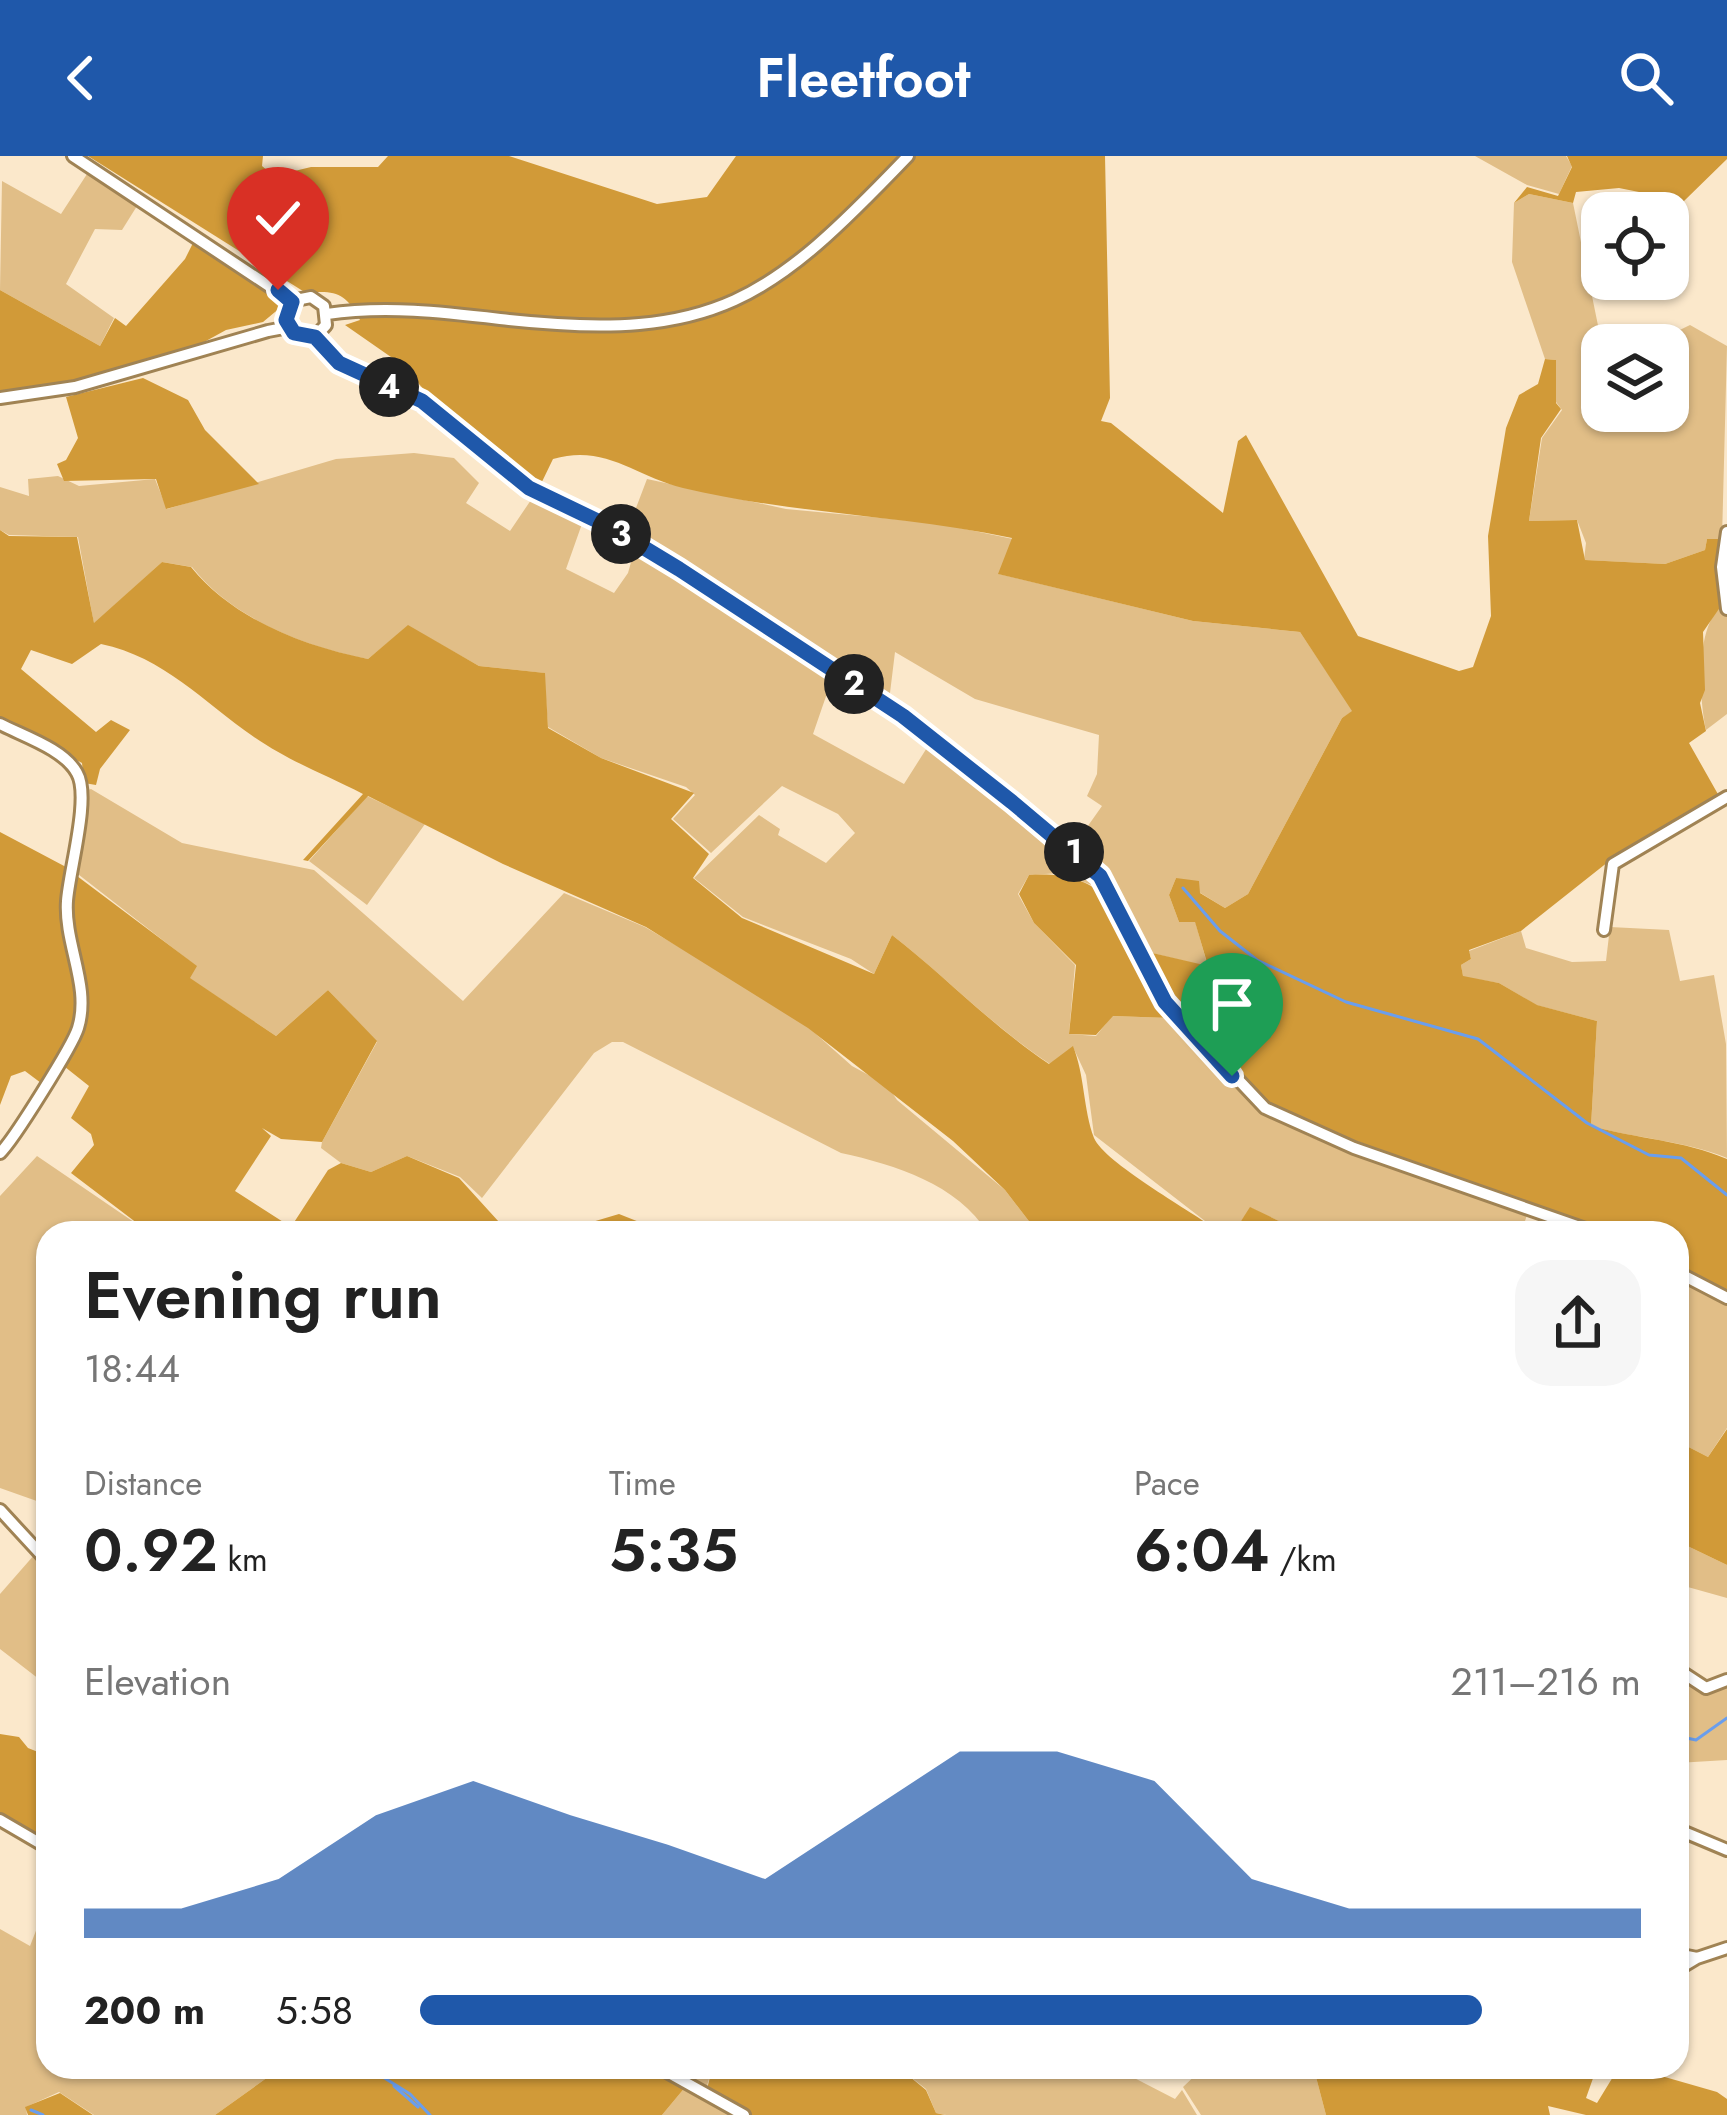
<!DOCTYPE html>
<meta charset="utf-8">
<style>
:root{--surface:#fff;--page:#f6f6f6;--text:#222;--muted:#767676;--accent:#1f58aa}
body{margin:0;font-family:Jost,sans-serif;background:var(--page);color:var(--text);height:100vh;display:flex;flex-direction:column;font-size:45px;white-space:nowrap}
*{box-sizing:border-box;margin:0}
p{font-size:39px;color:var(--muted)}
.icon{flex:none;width:66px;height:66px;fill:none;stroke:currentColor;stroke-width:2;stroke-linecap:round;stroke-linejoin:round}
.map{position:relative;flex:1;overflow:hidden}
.drawer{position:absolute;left:36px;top:1065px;width:1653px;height:858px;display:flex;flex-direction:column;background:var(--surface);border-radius:36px;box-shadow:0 3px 9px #0004}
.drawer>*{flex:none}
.buttons{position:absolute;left:1581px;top:36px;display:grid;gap:24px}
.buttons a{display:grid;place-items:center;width:108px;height:108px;border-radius:24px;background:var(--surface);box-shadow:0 3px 9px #0004;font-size:60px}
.pin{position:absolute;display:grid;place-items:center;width:102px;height:102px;color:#fff;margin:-123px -51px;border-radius:50% 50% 50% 0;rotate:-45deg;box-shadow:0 0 12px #0007}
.pin .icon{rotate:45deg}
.km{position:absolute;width:60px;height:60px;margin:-30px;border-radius:50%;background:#222;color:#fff;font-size:33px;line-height:60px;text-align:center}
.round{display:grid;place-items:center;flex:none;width:126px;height:126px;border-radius:36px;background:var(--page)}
.head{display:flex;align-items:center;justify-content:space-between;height:204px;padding:0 48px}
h1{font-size:66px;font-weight:600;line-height:90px}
.stats{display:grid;grid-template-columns:repeat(3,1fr);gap:18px;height:204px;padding:12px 48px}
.stats div{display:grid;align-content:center}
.stats b{font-size:60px;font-weight:600}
.stats small{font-size:33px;font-weight:400}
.stats p{font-size:33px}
.chart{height:336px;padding:24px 48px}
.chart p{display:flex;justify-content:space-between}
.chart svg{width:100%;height:216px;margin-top:12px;fill:var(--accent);opacity:.7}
ul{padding:0 48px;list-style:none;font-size:39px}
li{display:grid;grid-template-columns:192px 144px 1fr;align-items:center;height:90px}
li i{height:30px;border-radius:15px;background:var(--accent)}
header{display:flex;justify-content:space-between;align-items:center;height:156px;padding:0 48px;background:var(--accent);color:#fff;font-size:54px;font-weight:600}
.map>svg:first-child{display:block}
.green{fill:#e1be87}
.forest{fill:#d19a38}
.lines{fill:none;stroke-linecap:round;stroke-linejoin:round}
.stream{stroke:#6a9eed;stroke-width:3}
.minor-casing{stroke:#a08354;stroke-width:16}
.minor{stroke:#fff;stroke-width:10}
.route-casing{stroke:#fff;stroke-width:24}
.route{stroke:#1f58aa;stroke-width:15}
</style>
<header><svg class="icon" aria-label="back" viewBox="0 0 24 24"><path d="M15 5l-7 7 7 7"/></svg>Fleetfoot<svg class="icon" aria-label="search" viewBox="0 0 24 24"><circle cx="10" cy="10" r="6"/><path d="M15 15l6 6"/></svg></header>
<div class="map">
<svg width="1727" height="1959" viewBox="0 0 1727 1959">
<rect width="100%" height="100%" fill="#fbe8cb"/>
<!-- green -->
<path class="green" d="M1475 0H1566L1572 10 1559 38 1527 29Z
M87 18 137 50 122 74 95 73 66 128 114 162 100 190 0 134 2 25 61 58Z
M1529 38 1573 47 1602 189V255H1668V189H1649L1690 169 1727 190 1722 383H1707L1705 394 1665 408 1584 404 1586 387 1577 364 1529 365 1542 282 1562 254 1556 246V204L1545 203 1512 106 1514 47Z
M414 297 454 302 479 327 466 347 510 375 533 341 583 365 566 413 614 437 628 417 635 392 833 520 813 578 904 628 930 587 1073 700 1104 734 1061 717 1029 719 1018 738 1034 767 1075 809 1069 878 1096 880 1112 860 1169 862 1266 959 1311 981 1527 1059 1521 1077H1304L1251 1052 1241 1065 1214 1072 1094 979 1086 919 1073 891 1050 908C993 871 946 821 892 779L874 818 851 803 743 761 694 722 759 659 780 673 778 679 826 707 855 677 838 658 782 630 711 697 673 663 695 639 686 631 601 602 548 571 544 517 479 510 408 470 368 503C304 491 232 462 192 411L162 406 94 468 78 381 9 379 0 374V331L29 340 28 323 58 320 79 330 155 323 167 353 336 303Z
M647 323 786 353 936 367 1013 383 999 418 1193 465 1300 476 1353 555 1342 562 1248 738 1225 752 1176 722 1169 739 1179 766 1195 765 1208 811 1144 795C1124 754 1109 719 1073 691L1102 650 1087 640 1097 618 1099 579 975 543 895 496 889 545 628 373Z
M1727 446V558L1706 574C1699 543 1694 463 1727 446Z
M91 633 182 687 314 714 463 845 564 737 645 771 696 801 808 871 852 910 887 929 897 944 1005 1034 1038 1077H988C957 1028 896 1009 841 997L623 886H612L594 897 482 1042 460 1021 407 1000 371 1016 341 1007 321 992 322 986 377 886 328 834 276 880 189 822 196 810 74 715 85 635Z
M367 640 425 668 367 749 309 705Z
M1610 771 1669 774 1680 825 1714 819 1726 888 1727 1002C1683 984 1637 983 1591 970L1597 865 1536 849 1499 827 1463 821 1461 809 1471 803 1469 795 1521 775 1526 792 1572 806 1606 805Z
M37 1000 150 1077H48V1349L0 1332V1040Z
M1677 1123 1727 1148V1272L1708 1301 1677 1285Z
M1677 1385 1727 1409V1442L1677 1428Z
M35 1398 48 1409V1530L0 1493V1438Z
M1677 1517 1711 1536 1727 1529V1604L1677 1607Z
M48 1744V1911H282L215 1959H94L59 1936 26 1951 27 1959H0V1773L30 1790Z
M702 1911 711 1916 704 1940 739 1959H662Z
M898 1911H1113L1175 1943 1182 1934 1197 1959H946L936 1957 926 1933Z
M1204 1911H1321L1316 1921 1326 1959H1201L1183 1931Z"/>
<!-- forest -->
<path class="forest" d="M88 0H263L262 10 274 20 311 11H378L388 0H509L657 48 707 41 736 0H1105L1110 242 1101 265 1111 267 1223 357 1238 285 1246 279 1358 480 1459 515 1473 511 1491 460 1488 380 1506 272 1519 239 1538 228 1545 203 1556 204V247L1561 253 1541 282 1529 365 1577 364 1585 404 1665 408 1705 394 1707 383H1722L1723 447 1703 476 1705 534 1700 547 1706 575 1689 587 1719 640 1613 702 1521 775 1469 794 1471 803 1461 809 1463 820 1499 827 1537 849 1597 865 1591 970C1638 983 1683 984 1727 1003V1135L1677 1110V1077H1611L1287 960 1222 920 1169 862 1113 860 1096 879 1069 878 1076 809 1034 767 1019 738 1029 719C1097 715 1110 743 1144 795L1208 810 1195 766H1179L1169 739 1176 722 1199 725 1200 737 1225 752 1248 738 1342 562 1352 555 1300 476 1193 465 998 418 1012 382C903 359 792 358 683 332 634 320 606 288 553 303L538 334 436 247 401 208 345 169 360 164C346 137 335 134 306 137Z
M1567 0H1727V3L1684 45 1619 32 1576 36 1573 47 1529 38 1514 47 1527 31 1558 40 1572 11Z
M195 83 250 121 281 151 263 166 226 174 186 196 34 235 0 238V134L100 190 115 162 126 170 185 103Z
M143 222 188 244 205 274 259 328 166 353 156 323 64 325 57 308 66 304 78 282 66 241Z
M0 374 9 380 77 381 94 467 162 406 191 411C233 463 303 490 368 503L408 469 479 510 545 517 548 572 601 602 694 637 671 663 709 698 693 722 742 762 874 818 892 779C946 821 992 870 1049 908L1073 890C1085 920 1083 953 1094 982 1104 1006 1189 1054 1214 1072L1241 1065 1250 1051 1304 1077H1038L1005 1034 953 985 808 872 646 771 503 708 368 640 308 705 303 704 363 638C325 618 292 607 254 581 203 546 164 501 101 488L72 508 31 494 21 513 96 576 111 564 130 574 100 613 96 629 84 627 82 607 0 563Z
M0 676 66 711C59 767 91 826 72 880 66 897 51 913 41 927L25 915 11 920 0 949Z
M73 717 197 810 190 822 276 880 328 834 377 885 322 986 281 983 262 972 271 980 235 1035 291 1071 328 1014 341 1007 371 1016 407 1000 459 1022 509 1077H150L71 1017 94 989 91 978 71 962 89 930 60 907C101 860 71 819 68 764 68 749 72 732 73 717Z
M619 1058 667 1077H575L582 1069Z
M1727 1273V1409L1677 1385V1285L1708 1301Z
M0 1578 19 1581 28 1592 48 1600V1687L0 1660Z
M282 1911H702L662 1959H215Z
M704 1911H898L926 1934 936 1957 945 1959H748L706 1937 711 1917Z
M1321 1911H1597L1586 1942 1597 1947 1619 1911H1630L1717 1936 1727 1943V1959H1586L1548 1950 1550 1959H1326L1316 1921Z
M60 1937 93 1959H28L25 1951Z"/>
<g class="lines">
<!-- stream -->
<path class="stream" d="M1183 732 1220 775 1257 804 1346 846 1478 883 1587 967 1649 999 1681 1002 1727 1039
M1677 1580 1696 1584 1727 1562
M367 1911 410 1938 430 1959
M394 1930 418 1951
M31 1954 43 1959"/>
<!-- minor casing -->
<g class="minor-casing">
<path id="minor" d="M73 0 293 146
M327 158C388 149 449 157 509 164 716 186 770 144 908 0
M315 181 339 207 447 262 529 332 636 386 903 560 1072 694 1107 731 1165 846 1265 952 1354 992 1597 1077
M0 242 75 231 268 175 289 171 299 180 315 181 326 169 324 150 311 141 296 144 286 158 289 171
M1727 376 1722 411 1727 453
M0 568C23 580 64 593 77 617 91 641 69 715 67 745 64 788 91 830 78 872 73 889 13 985 0 997
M1604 774 1613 708 1727 641
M1677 1116 1727 1142
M0 1354 48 1406
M1677 1513 1706 1532 1727 1524
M0 1664 48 1692
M1677 1673 1727 1694
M1677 1798 1697 1802 1727 1792
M1677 1814 1697 1802
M658 1911 744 1959"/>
</g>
<!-- minor -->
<use href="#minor" class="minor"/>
</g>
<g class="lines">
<!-- route casing -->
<g class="route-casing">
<path id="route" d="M278 134 292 146 286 164 294 177 315 181 339 207 422 245 529 332 608 370 679 413 903 560 1012 646 1100 720 1165 846 1232 920"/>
</g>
<!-- route -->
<use href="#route" class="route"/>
</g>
</svg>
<div class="buttons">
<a><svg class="icon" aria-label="locate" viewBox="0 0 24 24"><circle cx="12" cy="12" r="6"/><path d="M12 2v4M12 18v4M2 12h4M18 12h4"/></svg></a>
<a><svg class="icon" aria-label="layers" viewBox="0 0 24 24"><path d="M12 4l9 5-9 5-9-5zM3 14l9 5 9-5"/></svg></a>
</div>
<div class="pin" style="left:1232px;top:920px;background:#1e9e55"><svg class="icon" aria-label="arrive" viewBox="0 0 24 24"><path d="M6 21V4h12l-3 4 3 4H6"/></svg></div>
<div class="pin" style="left:278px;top:134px;background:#d93025"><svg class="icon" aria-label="check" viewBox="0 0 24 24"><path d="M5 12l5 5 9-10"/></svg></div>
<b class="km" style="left:1074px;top:696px">1</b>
<b class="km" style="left:854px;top:528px">2</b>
<b class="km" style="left:621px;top:378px">3</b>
<b class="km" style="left:389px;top:231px">4</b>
<section class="drawer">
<div class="head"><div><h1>Evening run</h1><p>18:44</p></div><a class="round"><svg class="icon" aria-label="share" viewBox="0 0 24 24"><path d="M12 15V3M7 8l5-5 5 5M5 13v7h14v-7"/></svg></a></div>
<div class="stats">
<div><p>Distance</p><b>0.92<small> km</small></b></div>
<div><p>Time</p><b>5:35</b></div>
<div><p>Pace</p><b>6:04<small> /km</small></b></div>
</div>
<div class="chart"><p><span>Elevation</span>211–216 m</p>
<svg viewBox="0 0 160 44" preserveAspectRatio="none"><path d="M0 44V38L10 38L20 32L30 19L40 12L50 19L60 25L70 32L80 19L90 6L100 6L110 12L120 32L130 38L140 38L150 38L160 38V44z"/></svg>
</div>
<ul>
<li><b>200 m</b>5:58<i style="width:87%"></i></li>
</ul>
</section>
</div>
